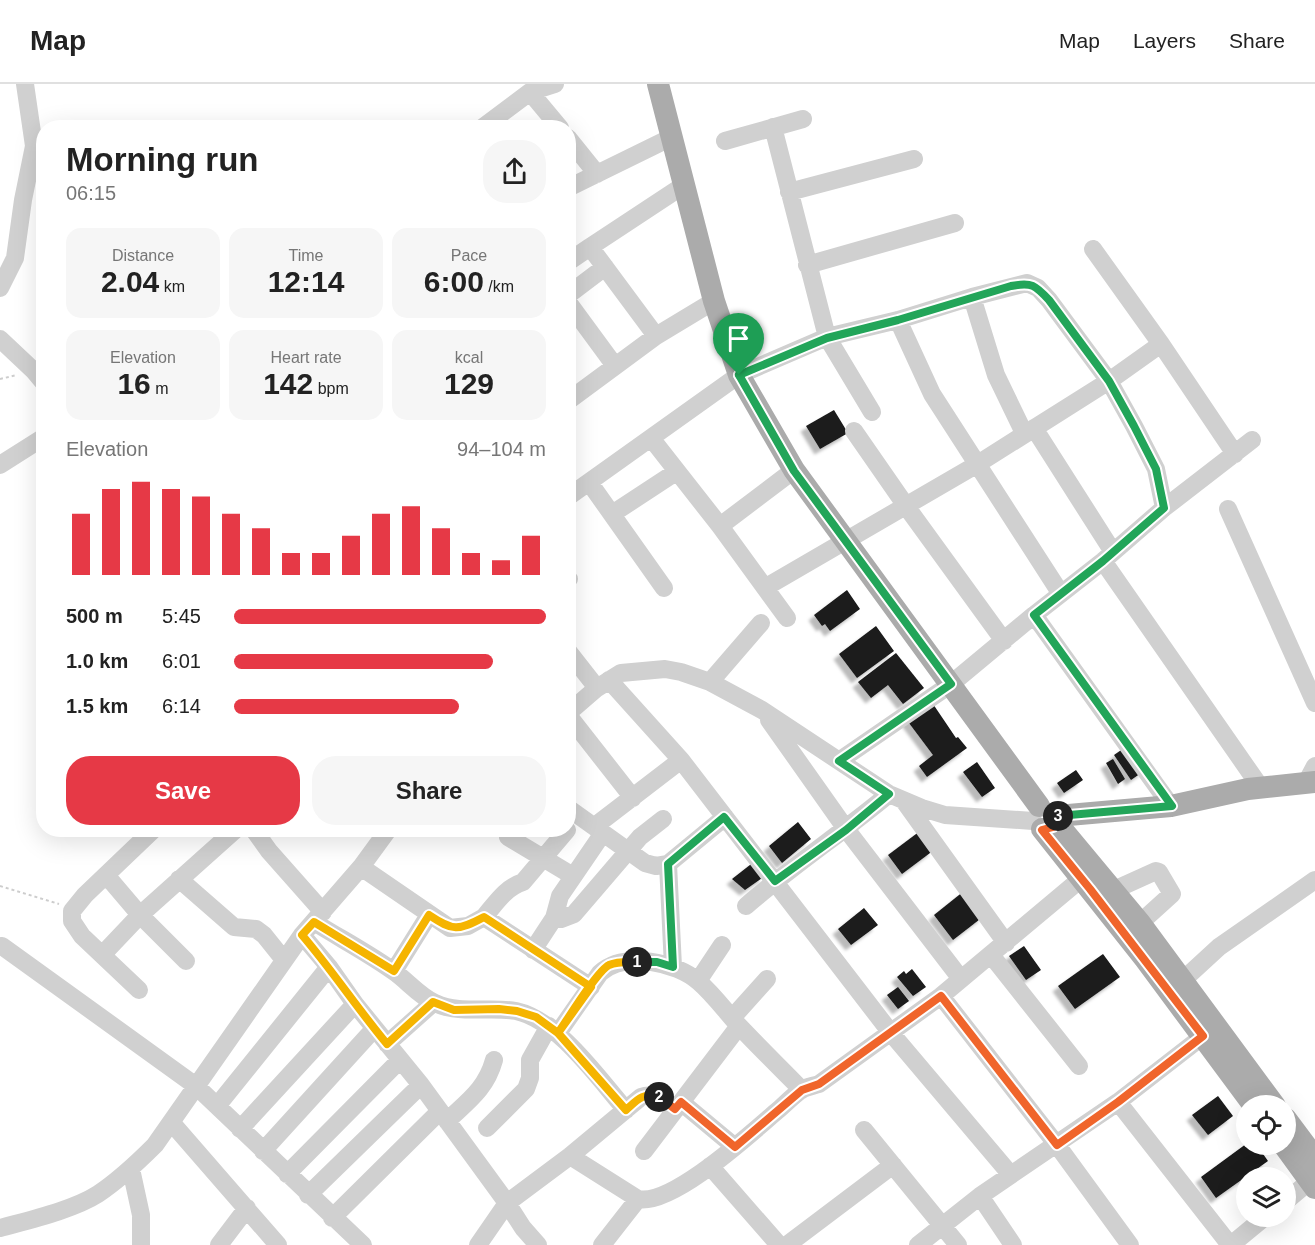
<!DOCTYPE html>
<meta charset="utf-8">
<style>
:root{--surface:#fff;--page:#f6f6f6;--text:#222;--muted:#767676;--line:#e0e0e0;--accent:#e63946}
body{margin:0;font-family:Arial,sans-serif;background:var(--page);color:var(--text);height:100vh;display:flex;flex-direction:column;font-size:22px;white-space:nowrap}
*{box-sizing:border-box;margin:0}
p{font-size:20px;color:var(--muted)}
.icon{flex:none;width:33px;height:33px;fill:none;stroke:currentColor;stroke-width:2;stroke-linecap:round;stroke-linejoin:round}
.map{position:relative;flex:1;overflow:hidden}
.drawer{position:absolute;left:36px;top:36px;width:540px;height:717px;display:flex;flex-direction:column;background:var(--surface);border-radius:24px;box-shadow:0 6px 24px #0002}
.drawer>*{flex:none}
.buttons{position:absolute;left:1236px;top:1011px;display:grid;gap:12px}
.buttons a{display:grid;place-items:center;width:60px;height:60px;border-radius:50%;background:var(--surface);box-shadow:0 6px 24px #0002;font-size:30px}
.pin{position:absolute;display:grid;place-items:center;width:51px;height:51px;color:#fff;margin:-62px -26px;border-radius:50% 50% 50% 0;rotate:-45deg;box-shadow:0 0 6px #0007}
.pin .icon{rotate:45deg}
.km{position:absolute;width:30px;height:30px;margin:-15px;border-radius:50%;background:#222;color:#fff;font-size:16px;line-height:30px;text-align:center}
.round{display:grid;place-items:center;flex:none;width:63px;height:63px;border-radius:24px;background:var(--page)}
.head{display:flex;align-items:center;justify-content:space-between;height:102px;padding:0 30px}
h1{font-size:33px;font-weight:700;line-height:45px}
.metrics{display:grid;grid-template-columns:repeat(3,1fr);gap:9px;height:102px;padding:6px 30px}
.metrics div{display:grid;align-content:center;border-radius:15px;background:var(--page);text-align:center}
.metrics b{font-size:30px;font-weight:700}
.metrics small{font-size:16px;font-weight:400}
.metrics p{font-size:16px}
.chart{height:168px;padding:12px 30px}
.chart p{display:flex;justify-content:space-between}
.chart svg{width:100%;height:108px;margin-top:6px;stroke:var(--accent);stroke-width:6}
.action{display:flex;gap:12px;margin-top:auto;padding:12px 30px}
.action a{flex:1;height:69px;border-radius:24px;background:var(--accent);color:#fff;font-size:24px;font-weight:700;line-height:69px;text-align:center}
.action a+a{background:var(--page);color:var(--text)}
ul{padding:0 30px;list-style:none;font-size:20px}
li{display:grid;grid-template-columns:96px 72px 1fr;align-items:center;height:45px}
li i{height:15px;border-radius:8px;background:var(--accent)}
header{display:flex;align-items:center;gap:36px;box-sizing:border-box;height:84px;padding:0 30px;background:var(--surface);border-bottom:2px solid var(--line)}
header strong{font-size:28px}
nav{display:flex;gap:33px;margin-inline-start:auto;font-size:21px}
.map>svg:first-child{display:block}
.building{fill:#1a1a1a;filter:url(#shadow)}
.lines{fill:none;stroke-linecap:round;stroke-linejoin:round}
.path{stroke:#cdcdcd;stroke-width:2;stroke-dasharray:3 3;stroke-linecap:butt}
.minor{stroke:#d0d0d0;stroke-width:18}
.major{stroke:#ababab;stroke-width:22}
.split-1-casing{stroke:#fff;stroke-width:12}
.split-2-casing{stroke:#fff;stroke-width:12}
.split-3-casing{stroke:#fff;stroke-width:12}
.split-4-casing{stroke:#fff;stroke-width:12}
.split-1{stroke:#22a559;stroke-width:8}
.split-2{stroke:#f5b400;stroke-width:8}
.split-3{stroke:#f0652b;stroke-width:8}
.split-4{stroke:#22a559;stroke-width:8}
</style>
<header>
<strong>Map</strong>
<nav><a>Map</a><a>Layers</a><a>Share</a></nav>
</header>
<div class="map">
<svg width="1315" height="1161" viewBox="0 0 1315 1161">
<defs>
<filter id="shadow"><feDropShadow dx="-5.5" dy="5.5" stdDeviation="1.5" flood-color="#0004"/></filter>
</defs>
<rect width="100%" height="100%" fill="#fff"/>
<!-- building -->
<path class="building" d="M834 326 848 349 820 365 806 342Z
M847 506 860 525 830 547 825 540 822 542 814 531Z
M876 542 894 567 857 594 839 570Z
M896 569 924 604 903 620 888 601 871 614 858 598Z
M931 617 956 654 958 653 967 664 927 693 919 682 933 671 906 635Z
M1127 662 1144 687 1131 696 1114 671Z
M1113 675 1125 695 1118 700 1106 679Z
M977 678 995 704 982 713 963 688Z
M1076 686 1083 696 1064 709 1057 699Z
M798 738 811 755 782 779 769 762Z
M920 747 934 766 902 790 888 771Z
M755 777 765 792 745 806 732 795Z
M964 807 984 832 953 856 934 831Z
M864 824 878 841 851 861 838 845Z
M1024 862 1041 886 1026 896 1009 872Z
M1103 870 1120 893 1075 925 1058 902Z
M912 885 926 903 913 912 897 893 904 887 906 890Z
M898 903 909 917 898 925 887 911Z
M1218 1012 1233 1032 1208 1051 1192 1031Z
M1246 1060H1256L1268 1077 1216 1114 1201 1093Z"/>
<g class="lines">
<!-- path -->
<path class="path" d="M0 295 17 291
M0 802 59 820"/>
<!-- minor -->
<path class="minor" d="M530 8 560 44
M773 43 827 253 872 328
M482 44 530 8 555 0
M568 54 597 90
M725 57 803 35
M568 104 670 54
M789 108 914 75
M590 163 684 101
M568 178 590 163 656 252
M807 181 955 139
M0 204 15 174 23 116 34 62 25 0
M568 211 605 183
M972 213 996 291 1024 349
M568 218 615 282
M898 236 932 310 1061 510
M0 255 34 287 44 299
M1161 260 1235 370
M568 317 656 252 714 217
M1034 344 1113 468
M854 347 906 422 1004 557
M651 354 720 442 794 386
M0 381 44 353
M589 398 664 504
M568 413 739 291 827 253 898 236 972 213 1027 199 1038 204 1049 216 1109 297 1134 342 1156 385 1164 424
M1228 425 1315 619
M612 430 676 388
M720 442 787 534
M1103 477 1261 704
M568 494 569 495
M766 503 976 381 1109 297 1161 260 1093 165
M1034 531 1171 722
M568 567 597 604
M609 596 681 676 891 949 1011 1091
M710 598 761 539
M568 629 597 604 621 589 665 585 681 588 710 598 762 626 889 710 922 724 945 731 1033 737
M568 631 633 714
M769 636 846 745 961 895
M839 677 951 600 1034 531 1103 477 1164 424 1252 356
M1306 699 1315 682
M904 717 1006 859
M568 724 645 779 656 782 668 780 725 733
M595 742 681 676
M254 746 269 767 323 828
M508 753 573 792
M668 780 673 883
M361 783 450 844 468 842 484 833 591 903
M106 791 140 831 186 877
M179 795 234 843 256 845 264 851 284 876
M1114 806 1156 787 1159 788 1172 810 1140 839
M746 822C792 782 842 749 889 710
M484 833C496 819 505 804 523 798L567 746
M554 834 561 835 574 830 640 753 663 735
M314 838C341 855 370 870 396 889 408 898 421 913 435 919 461 931 489 922 516 927 558 936 598 994 626 1026
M302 851 329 883 355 920 421 1001 507 1119 523 1144 538 1161
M2 862 196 1002 363 1161
M533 866 554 834 560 812 603 749
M103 870 140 831 235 746
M991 871 1079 982
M394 887 429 831
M698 897 722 861
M1182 897 1219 863 1315 796
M139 906 82 852 72 837V827L85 811 153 746
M941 912 1057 1061 1130 1161
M732 934 767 895
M558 949 600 889C625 867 676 878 699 898 714 911 726 928 740 943 760 964 781 985 802 1006
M387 960 433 919
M681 1018 735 1063
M1118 1018 1230 1161
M217 1022 329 883
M447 1037C468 1017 486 1005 494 976
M171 1038 278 1161
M487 1044 526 1005 530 994V976L549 942
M240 1045 355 920
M864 1046 958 1161
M263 1067 374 945
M644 1067 739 942
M570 1072 638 1115C672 1122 750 1050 777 1027 785 1020 793 1012 801 1006 806 1003 813 1002 819 1000L941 912 1082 794
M710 1082 779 1161
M131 1085 141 1131V1161
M287 1090 400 976
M308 1111 421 1001
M980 1112 1013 1161
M1286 1117 1310 1097
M332 1134 440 1027
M0 1144C29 1136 73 1126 98 1110 119 1096 137 1079 155 1061L302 851 361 783 388 746
M219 1161 247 1124
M478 1161 507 1119 570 1072 641 1013C655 1008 665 1017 675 1025
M602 1161 638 1115
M787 1161 893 1081
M918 1161 980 1112 1118 1018 1203 952
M1231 1161 1266 1132"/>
<!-- major -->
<path class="major" d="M658 0 714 217 739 291 794 386 1039 722
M1057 732 1171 722 1248 705 1315 698
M1056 738 1140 839 1275 1022
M1042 745 1145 875 1254 1022
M1286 1035 1315 1074
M1283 1060 1315 1104"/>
</g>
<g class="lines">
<!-- split-1 casing -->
<g class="split-1-casing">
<path id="split-1" d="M637 878H657L673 883 668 780 724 733 775 797 846 746 889 710 839 677 951 600 794 387 739 291"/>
</g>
<!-- split-2 casing -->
<g class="split-2-casing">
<path id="split-2" d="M637 878C628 878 618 877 609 881 597 887 568 935 558 949L536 933 517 927 499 925 454 926 433 918 387 960C357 924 332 886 302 851L314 838 394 887 429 831C453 847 458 847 484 833L591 903 558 949 626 1026C637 1016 643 1008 659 1013"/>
</g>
<!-- split-3 casing -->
<g class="split-3-casing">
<path id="split-3" d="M659 1013 675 1025 681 1018 735 1063 802 1006 819 1000 941 912 1057 1061 1118 1018 1203 952 1090 805 1042 746 1053 743 1058 732"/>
</g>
<!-- split-4 casing -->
<g class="split-4-casing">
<path id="split-4" d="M739 291 827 254 898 236 1011 202C1032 198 1035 201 1049 216L1109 297 1134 342 1156 385 1164 424 1103 477 1034 531 1172 722 1058 732"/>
</g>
<!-- split-1 -->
<use href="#split-1" class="split-1"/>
<!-- split-2 -->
<use href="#split-2" class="split-2"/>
<!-- split-3 -->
<use href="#split-3" class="split-3"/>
<!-- split-4 -->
<use href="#split-4" class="split-4"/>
</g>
</svg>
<div class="buttons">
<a><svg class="icon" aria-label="locate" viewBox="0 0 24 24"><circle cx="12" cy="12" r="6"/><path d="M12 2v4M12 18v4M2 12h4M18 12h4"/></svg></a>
<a><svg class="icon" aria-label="layers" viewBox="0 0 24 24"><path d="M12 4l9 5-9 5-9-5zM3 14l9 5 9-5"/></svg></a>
</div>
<div class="pin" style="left:739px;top:291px;background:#1e9e55"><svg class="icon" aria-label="arrive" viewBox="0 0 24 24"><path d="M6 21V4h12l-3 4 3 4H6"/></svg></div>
<b class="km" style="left:637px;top:878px">1</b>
<b class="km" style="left:659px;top:1013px">2</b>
<b class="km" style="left:1058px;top:732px">3</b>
<section class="drawer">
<div class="head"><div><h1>Morning run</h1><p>06:15</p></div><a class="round"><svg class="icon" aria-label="share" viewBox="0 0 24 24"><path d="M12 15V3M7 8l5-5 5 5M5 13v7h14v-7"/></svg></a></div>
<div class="metrics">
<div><p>Distance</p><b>2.04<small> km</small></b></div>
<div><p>Time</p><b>12:14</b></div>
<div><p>Pace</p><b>6:00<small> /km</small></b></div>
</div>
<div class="metrics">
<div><p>Elevation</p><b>16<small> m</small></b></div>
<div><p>Heart rate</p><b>142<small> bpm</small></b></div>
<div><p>kcal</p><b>129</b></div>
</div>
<div class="chart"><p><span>Elevation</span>94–104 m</p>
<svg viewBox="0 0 160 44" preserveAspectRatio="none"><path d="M5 44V19M15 44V9M25 44V6M35 44V9M45 44V12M55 44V19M65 44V25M75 44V35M85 44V35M95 44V28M105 44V19M115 44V16M125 44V25M135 44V35M145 44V38M155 44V28"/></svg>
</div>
<ul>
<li><b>500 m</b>5:45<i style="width:100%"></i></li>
<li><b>1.0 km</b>6:01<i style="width:83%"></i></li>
<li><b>1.5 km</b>6:14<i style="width:72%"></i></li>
</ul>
<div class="action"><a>Save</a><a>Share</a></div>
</section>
</div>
